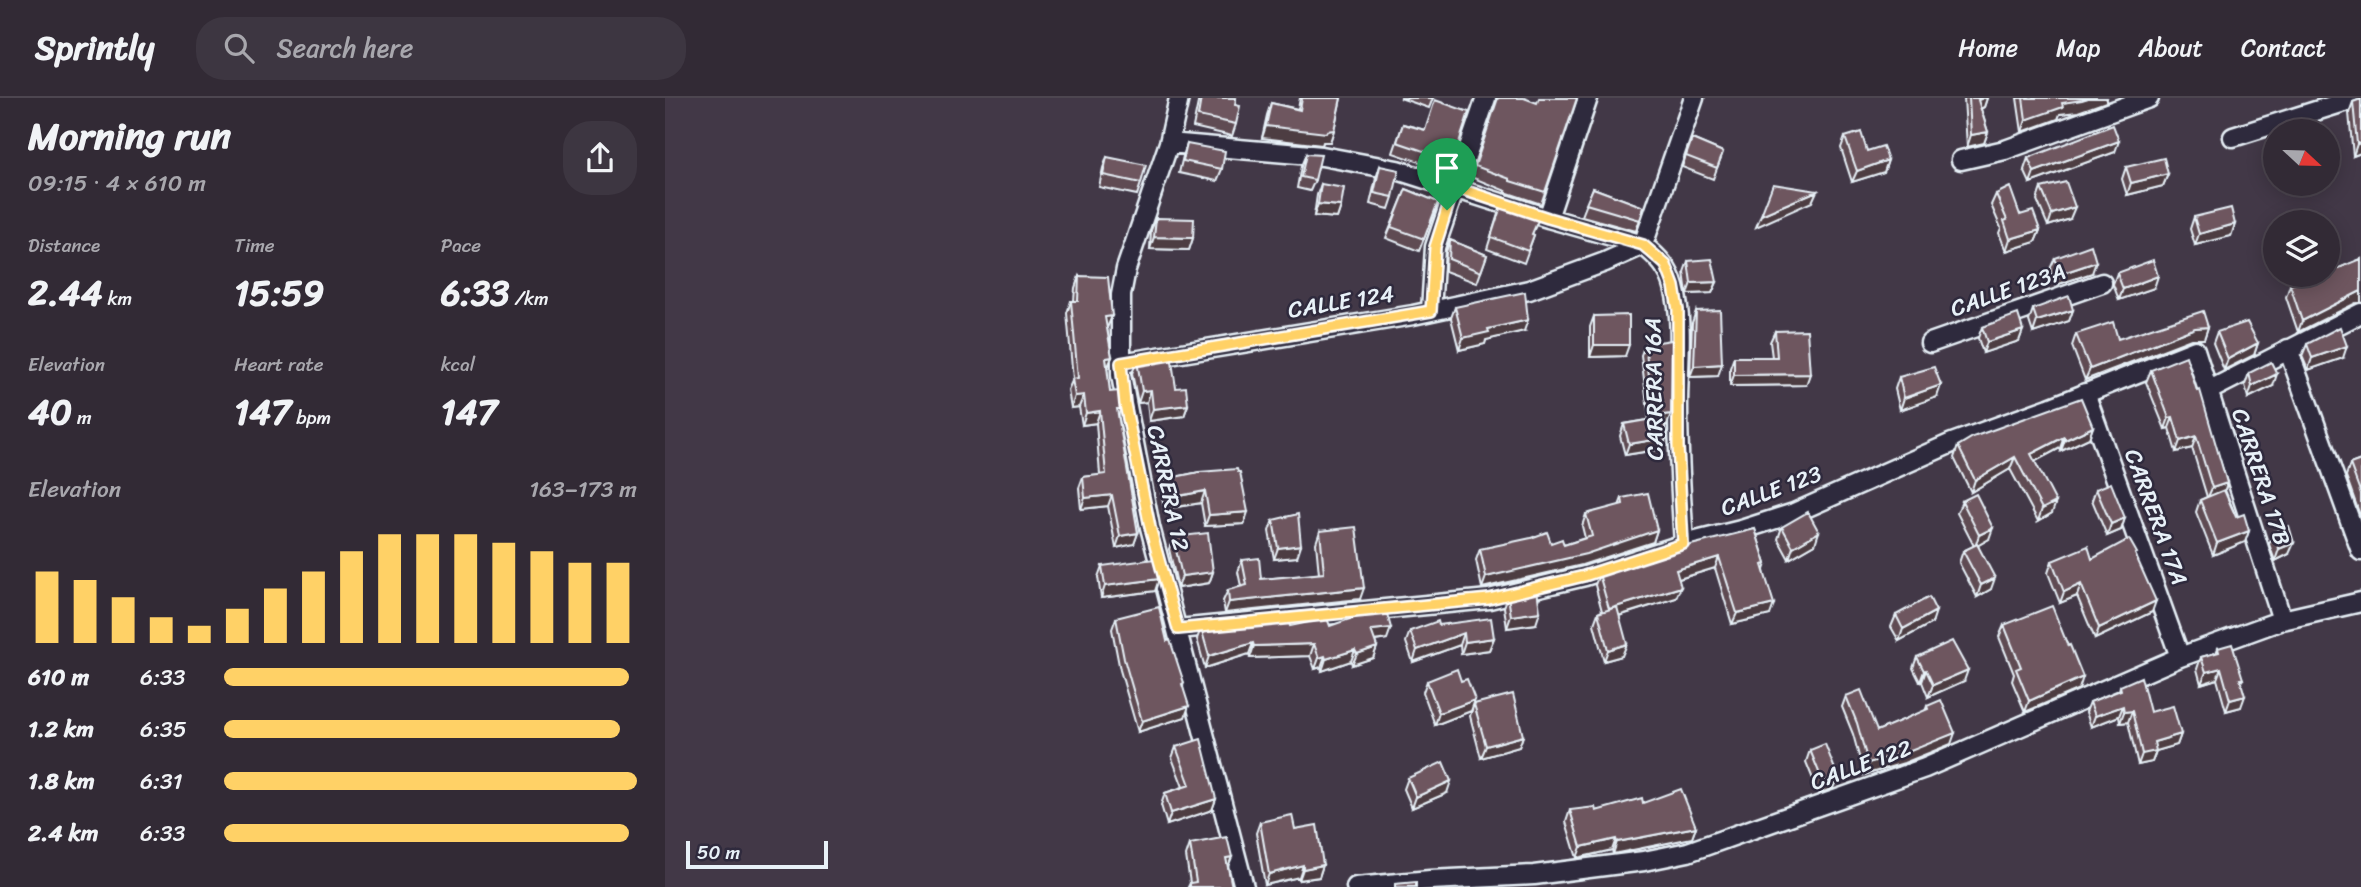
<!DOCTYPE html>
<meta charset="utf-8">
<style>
:root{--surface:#322a35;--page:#3d3641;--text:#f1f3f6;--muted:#a8a7ad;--line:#4d4650;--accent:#ffd166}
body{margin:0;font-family:Sriracha,sans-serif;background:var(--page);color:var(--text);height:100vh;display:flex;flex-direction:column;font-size:26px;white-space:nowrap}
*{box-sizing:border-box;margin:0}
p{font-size:23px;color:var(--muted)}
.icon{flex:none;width:38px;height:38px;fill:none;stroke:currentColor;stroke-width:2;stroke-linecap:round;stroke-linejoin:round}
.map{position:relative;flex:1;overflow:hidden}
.sheet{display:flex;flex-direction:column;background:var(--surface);width:665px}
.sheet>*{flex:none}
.needle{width:46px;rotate:112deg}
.fabs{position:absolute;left:1598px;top:21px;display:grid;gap:14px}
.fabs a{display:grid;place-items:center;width:77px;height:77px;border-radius:50%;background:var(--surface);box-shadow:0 4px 18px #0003,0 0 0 2px var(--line);font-size:35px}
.scale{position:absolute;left:21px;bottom:18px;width:142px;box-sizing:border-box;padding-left:7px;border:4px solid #e8f1f8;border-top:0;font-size:19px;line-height:24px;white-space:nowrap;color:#e8f1f8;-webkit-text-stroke:5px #2f2a3d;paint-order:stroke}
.pin{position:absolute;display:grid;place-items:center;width:60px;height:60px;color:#fff;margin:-72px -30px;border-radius:50% 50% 50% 0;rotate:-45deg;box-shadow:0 0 7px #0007}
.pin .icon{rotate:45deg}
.round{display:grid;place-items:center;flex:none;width:74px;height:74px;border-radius:28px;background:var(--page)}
.overview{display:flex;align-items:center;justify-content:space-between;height:119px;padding:0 28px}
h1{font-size:38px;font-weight:800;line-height:52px}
.metrics{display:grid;grid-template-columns:repeat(3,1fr);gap:10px;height:119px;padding:7px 28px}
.metrics div{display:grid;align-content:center}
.metrics b{font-size:35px;font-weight:800}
.metrics small{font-size:19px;font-weight:400}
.metrics p{font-size:19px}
.chart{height:196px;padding:14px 28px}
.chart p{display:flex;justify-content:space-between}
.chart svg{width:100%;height:126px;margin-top:7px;stroke:var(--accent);stroke-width:6}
ul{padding:0 28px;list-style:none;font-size:23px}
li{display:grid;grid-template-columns:112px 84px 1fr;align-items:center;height:52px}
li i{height:18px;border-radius:9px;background:var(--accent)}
header{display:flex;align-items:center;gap:42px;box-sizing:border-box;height:98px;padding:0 35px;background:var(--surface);border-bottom:2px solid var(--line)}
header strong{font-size:33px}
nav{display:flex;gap:38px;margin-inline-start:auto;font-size:24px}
.search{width:490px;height:63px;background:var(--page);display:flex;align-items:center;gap:18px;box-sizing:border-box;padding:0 24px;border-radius:28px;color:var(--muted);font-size:26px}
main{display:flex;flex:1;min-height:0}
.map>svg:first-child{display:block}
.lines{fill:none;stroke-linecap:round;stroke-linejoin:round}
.minor-casing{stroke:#e8f1f8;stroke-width:23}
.minor{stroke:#2f2a3d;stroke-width:18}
.wall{fill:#5f4b52;stroke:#e8f1f8;stroke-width:2}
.shaded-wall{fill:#4d3d42;stroke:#e8f1f8;stroke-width:2}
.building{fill:#6e575f;stroke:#e8f1f8;stroke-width:2}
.route-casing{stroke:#fff;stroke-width:14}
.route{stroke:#ffd166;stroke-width:9}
.labels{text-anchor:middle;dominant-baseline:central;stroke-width:5;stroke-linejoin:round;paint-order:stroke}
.street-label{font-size:23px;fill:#e8f1f8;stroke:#2f2a3d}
</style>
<header>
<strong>Sprintly</strong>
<div class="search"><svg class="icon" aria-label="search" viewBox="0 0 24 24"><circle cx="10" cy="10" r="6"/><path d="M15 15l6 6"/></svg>Search here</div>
<nav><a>Home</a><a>Map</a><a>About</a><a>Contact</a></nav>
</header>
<main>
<section class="sheet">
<div class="overview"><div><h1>Morning run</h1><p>09:15 · 4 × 610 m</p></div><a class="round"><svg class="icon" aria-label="share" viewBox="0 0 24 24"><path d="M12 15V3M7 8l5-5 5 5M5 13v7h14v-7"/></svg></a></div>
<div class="metrics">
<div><p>Distance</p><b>2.44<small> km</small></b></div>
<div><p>Time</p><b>15:59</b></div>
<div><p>Pace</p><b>6:33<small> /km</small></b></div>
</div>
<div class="metrics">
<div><p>Elevation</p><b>40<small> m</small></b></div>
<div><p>Heart rate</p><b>147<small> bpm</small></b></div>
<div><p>kcal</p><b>147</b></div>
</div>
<div class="chart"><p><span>Elevation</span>163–173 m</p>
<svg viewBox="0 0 160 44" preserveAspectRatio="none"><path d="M5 44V19M15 44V22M25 44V28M35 44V35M45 44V38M55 44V32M65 44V25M75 44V19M85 44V12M95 44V6M105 44V6M115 44V6M125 44V9M135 44V12M145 44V16M155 44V16"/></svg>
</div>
<ul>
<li><b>610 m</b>6:33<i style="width:98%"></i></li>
<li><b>1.2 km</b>6:35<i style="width:96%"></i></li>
<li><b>1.8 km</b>6:31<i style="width:100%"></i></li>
<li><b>2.4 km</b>6:33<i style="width:98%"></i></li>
</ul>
</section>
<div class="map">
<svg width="1696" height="789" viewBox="0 0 1696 789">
<rect width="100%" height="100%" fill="#423847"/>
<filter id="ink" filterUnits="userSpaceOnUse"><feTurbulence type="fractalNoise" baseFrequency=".0143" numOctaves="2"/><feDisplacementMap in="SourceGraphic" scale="14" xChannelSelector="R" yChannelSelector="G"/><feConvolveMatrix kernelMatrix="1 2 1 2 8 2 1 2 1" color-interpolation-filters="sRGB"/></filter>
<g filter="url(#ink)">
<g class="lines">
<!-- minor casing -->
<g class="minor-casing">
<path id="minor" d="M514 0 504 45 461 171 456 197V277L485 429 579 789
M1568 39 1692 0
M504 45 657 58 732 72 883 120 978 147C993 159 1004 170 1009 189 1019 224 1013 270 1013 307 1013 353 1016 400 1019 446
M1296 62 1340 52 1484 0
M883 120 923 0
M978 147 1029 0
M766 213 770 149 821 0
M1265 245 1437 185
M1623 251 1696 453
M456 265 748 217 864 192 940 164 978 147
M1543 293 1696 215
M1420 295 1515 559
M513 531 824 501 920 478 1019 446 1076 432 1129 415 1287 345 1384 310 1530 252 1617 522
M691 789 765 782 869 777 979 763 1023 754 1260 670 1515 559 1617 522 1696 504"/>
</g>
<!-- minor -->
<use href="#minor" class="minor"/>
</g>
<!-- wall -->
<path class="wall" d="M534 0H571L570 7 571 26 567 38 528 29Z
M635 0H676L669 32 665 44H658L657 47 597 40 602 17 606 5 633 11Z
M735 0H768L764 10Z
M833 0 872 5 912 0 876 106 840 94 841 93 806 79Z
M1299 0H1322L1319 9 1316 11 1323 34 1319 45 1302 49Z
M1352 0H1442L1441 4 1413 14 1395 16 1393 21 1357 34Z
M1696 1V55L1688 58 1684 15 1688 4Z
M804 14 784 74 728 55 738 26 760 32Z
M1180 39 1202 53 1223 62 1219 74 1187 84 1176 50Z
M1027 41 1058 54 1048 81 1017 69Z
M522 46 557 71 552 83 514 75 518 58Z
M1450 54 1365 85 1359 72 1363 60Z
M641 56 650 82 645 93 632 90 636 68Z
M442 59 476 85 472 97 434 89 438 70Z
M715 68 728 99 724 111 705 106 711 80Z
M1461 69 1503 76 1498 88 1462 97 1457 81Z
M656 86 676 108 672 120 649 118 652 97Z
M928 90 979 109 971 133 917 118Z
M1376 90 1405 121 1383 128 1372 102Z
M741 91 773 104 754 153 721 140Z
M1331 96 1375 132 1370 144 1341 153 1334 135 1336 130 1326 107Z
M833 116 869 137 859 165 822 151Z
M1529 119 1570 126 1566 138 1530 147 1525 131Z
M491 120 528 140 524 152 485 151 486 132Z
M785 142 822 157 812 185 780 173 781 154Z
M1390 160 1427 175 1391 187 1385 171Z
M1696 161V205H1691L1633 234 1621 199 1625 187 1657 177Z
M1023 163 1052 184 1047 195 1022 196 1019 174Z
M1452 175 1489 190 1454 202 1448 186Z
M414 178 442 230 447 259 442 271 445 294 456 311 453 320 473 435 469 446 451 450 443 408 416 411 414 390 418 379 435 377 431 325 417 327 414 309 406 310 403 292 408 281 402 215 406 203H409L410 190Z
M790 209 859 233 821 242 820 246 794 252 786 220Z
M1368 211 1408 212 1404 223 1368 235 1364 223Z
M1031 213 1053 278 1025 279 1027 225Z
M929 218 960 258 925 259V229Z
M1317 229 1358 232 1354 243 1318 255 1313 240Z
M1543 229 1539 241H1526L1420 282 1407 248 1411 236 1453 241Z
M1110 233 1141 287 1065 288V270L1069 259H1107L1105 244Z
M1552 234 1593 245 1589 257 1559 272 1548 245Z
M980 246 1002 327 1000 328 1001 340 997 351 960 357 955 338 959 326 984 322 976 257Z
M1642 246 1678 260 1643 272 1637 258Z
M472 263 511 290 523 307 519 318 484 323 482 304 473 305 467 275Z
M1486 272 1532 293 1562 385 1560 392 1571 419 1584 433 1580 444 1548 457 1531 414 1535 402 1542 399 1527 350 1511 354 1504 330 1500 331 1481 284Z
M1584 275 1608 288 1583 300 1580 287Z
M1234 279 1272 299 1235 312 1230 291Z
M1428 329 1424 340 1396 353 1395 350 1370 363 1387 415 1373 423 1345 371 1306 394 1289 360 1293 348Z
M1696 362V420L1681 378 1685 366Z
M534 374 579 426 540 428 536 405 499 411 496 393 500 381Z
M1431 391 1460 420 1456 432 1442 438 1427 402Z
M957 400 992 432 988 444 917 467 817 490 811 462 815 451 886 445 899 447 920 440 917 428 921 416 954 408Z
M1297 403 1324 441 1313 447 1326 491 1312 499 1294 465 1298 453 1309 448 1292 415Z
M608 422 632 459 609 461 604 433Z
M1117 429 1150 446 1124 461 1113 441Z
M1090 431 1101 466 1099 472 1105 517 1067 526 1050 470 1014 481 1011 500 954 518 957 558 939 563 929 526 933 515 937 513 930 487 934 476Z
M655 433 695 501 560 515 558 503 563 492 576 488 573 474 577 462 596 481 654 476 651 445Z
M1609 434 1624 456 1610 463 1604 446Z
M508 439 548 474 544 485 513 490 504 451Z
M1471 458 1487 514 1430 541 1412 498 1395 505 1383 475 1387 463Z
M437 468 490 493 436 500 433 479Z
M843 498 871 526 842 530 839 509Z
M1231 517 1267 525 1234 543 1226 529Z
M451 520 502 543 519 585 518 588 520 619 473 634 455 572 447 531Z
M774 527 829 540 824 552 796 556 795 547 748 564 741 544 745 533Z
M1339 527 1414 591 1360 614 1347 583 1349 576 1334 539Z
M665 528 722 541 710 543 712 549 708 560 687 567 686 563 657 573 656 569 650 571 645 558 585 560 584 556 540 570 532 541 536 530Z
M1553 550 1578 581 1576 584V609L1561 613 1552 581 1536 586 1532 571 1536 559 1551 555Z
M1252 559 1299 583 1263 599 1257 584H1255L1248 570Z
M762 583 806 613 770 627 758 594Z
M1455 588 1485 614 1516 636 1512 647 1491 653 1487 664 1473 667 1463 624 1455 625 1454 618 1426 629 1421 614 1425 604 1454 592Z
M1181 598 1212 633 1260 613 1262 608 1286 646 1239 665 1199 677 1188 636 1177 609Z
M809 606 858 638 854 649 816 660 805 618Z
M511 649 551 701 547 712 502 727 496 707 500 695 518 689 507 660Z
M1145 652 1168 690 1154 696 1141 664Z
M743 680 782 695 747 710 739 691Z
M978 705 1031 729 1027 740 948 756 947 752 912 760 901 724 905 712 931 713Z
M595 724 630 731 658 767 654 779 634 782V779L600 787 591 735Z
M525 746 563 769 567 789H523L525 785 521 758Z"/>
<!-- shaded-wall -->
<path class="shaded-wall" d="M1318 0H1322L1319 9 1309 14 1313 2Z
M1423 0H1442L1441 4 1413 14 1395 16 1393 21 1357 34 1361 22 1397 5Z
M601 28 669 32 665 44H658L657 47 597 40Z
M1323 34 1319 45 1302 49 1306 37Z
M1454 43 1450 54 1365 85 1369 74Z
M1696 45V55L1688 58 1692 46Z
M1223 62 1219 74 1187 84 1192 73Z
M1503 76 1498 88 1462 97 1466 85Z
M1152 93 1147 104 1091 129 1096 117Z
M653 106 676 108 672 120 649 118Z
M1410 109 1405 121 1383 128 1387 116Z
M1570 126 1566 138 1530 147 1534 136Z
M1375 132 1370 144 1341 153 1345 141Z
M489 139 528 140 524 152 485 151Z
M1431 164 1427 175 1391 187 1395 176Z
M1493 178 1489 190 1454 202 1458 191Z
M1052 184 1047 195 1022 196 1026 185Z
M1696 193V205H1691L1633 234 1637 223Z
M1408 212 1404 223 1368 235 1372 223Z
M447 218 442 230H436L440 219Z
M863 222 859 233 821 242 820 246 794 252 798 240 823 231Z
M1543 229 1539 241H1526L1420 282 1425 271 1530 230Z
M1358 232 1354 243 1318 255 1322 244Z
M1593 245 1589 257 1559 272 1563 261Z
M929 247H964L960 258 925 259Z
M1682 248 1678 260 1643 272 1647 260Z
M447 259 442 271 441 260Z
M1057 266 1053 278 1025 279 1029 268Z
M1145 276 1141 287 1065 288 1069 277Z
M1612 276 1608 288 1583 300 1587 288Z
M1276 287 1272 299 1235 312 1239 300Z
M486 292 482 304 473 305 477 293Z
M419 297 414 309 406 310 410 298Z
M523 307 519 318 484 323 488 311Z
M435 313 431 325 417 327 421 315Z
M1006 316 1002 327 985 330 989 318Z
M1508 319 1504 330 1500 331 1504 320Z
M1428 329 1424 340 1396 353 1400 342Z
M1531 338 1527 350 1511 354 1515 343Z
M1399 339 1395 350 1362 368 1366 356Z
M1001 340 997 351 960 357 964 346Z
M1350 359 1345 371 1306 394 1310 382Z
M1562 385 1558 397 1542 401 1547 390Z
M540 393 536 405 499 411 503 400Z
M447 397 443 408 416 411 420 400Z
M1391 404 1387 415 1373 423 1377 411Z
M583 414 579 426 540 428 544 417Z
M1460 420 1456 432 1442 438 1446 426Z
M1328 430 1324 441 1310 449 1314 437Z
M992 432 988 444 917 467 817 490 821 479Z
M1584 433 1580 444 1548 457 1552 445Z
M1154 434 1150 446 1124 461 1128 449Z
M473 435 469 446 451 450 455 438Z
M1629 445 1624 456 1610 463 1614 451Z
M636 447 632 459 609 461 613 450Z
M1054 459 1050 470 1007 483 1011 472Z
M548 474 544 485 513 490 517 478Z
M1330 480 1326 491 1312 499 1316 487Z
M494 481 490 493 436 500 440 488Z
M1416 486 1412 498 1395 505 1399 494Z
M1016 489 1011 500 940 522 944 511Z
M699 490 695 501 560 515 564 504Z
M1491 503 1487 514 1430 541 1434 530Z
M1109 506 1105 517 1067 526 1072 515Z
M1271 513 1267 525 1234 543 1238 531Z
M875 514 871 526 842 530 846 518Z
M726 530 722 541 702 544 706 532Z
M799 535 795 547 748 564 752 552Z
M829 540 824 552 796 556 800 544Z
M588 545 584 556 540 570 544 558Z
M649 546 645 558 585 560 589 548Z
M962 546 957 558 939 563 943 552Z
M712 549 708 560 687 567 692 556Z
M690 552 686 563 657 573 661 561Z
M660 558 656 569 650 571 654 560Z
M1556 570 1552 581 1536 586 1541 574Z
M1261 572 1257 584H1255L1259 573Z
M1303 572 1299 583 1263 599 1268 587Z
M1418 579 1414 591 1360 614 1364 603Z
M1580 598 1576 609 1561 613 1565 602Z
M810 602 806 613 770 627 774 615Z
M524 608 520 619 473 634 477 623Z
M1458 608 1454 618 1426 629 1430 618Z
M1467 613 1463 624 1455 625 1459 614Z
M1290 635 1286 646 1239 665 1199 677 1203 665Z
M1516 636 1512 647 1491 653 1487 664 1473 667 1477 656 1489 644Z
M858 638 854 649 816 660 821 648Z
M1173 679 1168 690 1154 696 1158 684Z
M786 683 782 695 747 710 751 699Z
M551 701 547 712 502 727 506 715Z
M1031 729 1027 740 948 756 952 744Z
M951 741 947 752 912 760 916 749Z
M567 759 562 771 561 760Z
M638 767 634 779 600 787 604 776Z
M658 767 654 779 634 782 638 771Z"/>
<!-- building -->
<path class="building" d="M536 0H571L570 7 575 8 571 26 533 18Z
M637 0H676L669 32 662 33 661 35 601 28 606 5 635 12Z
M833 0H859L872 5 874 0H912L880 94 845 83V81L810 68Z
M1304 0H1318L1313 2 1323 34 1306 37Z
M1358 0H1423L1417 2 1397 5 1398 9 1361 22Z
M1696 1V45L1692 46 1688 4Z
M770 2 804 14 788 63 732 44 738 26 760 32Z
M1448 27 1454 43 1369 74 1363 60Z
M1196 34 1202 53 1218 48 1223 62 1192 73 1180 39Z
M1027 41 1058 54 1052 70 1021 58Z
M522 46 560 53 557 71 518 63Z
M641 56 656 57 650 82 636 79Z
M442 59 481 67 476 85 438 77Z
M1499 60 1503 76 1466 85 1461 69Z
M715 68 734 72 728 99 709 95Z
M1401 84 1410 109 1387 116 1376 90Z
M656 86 679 90 676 108 653 106Z
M1108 86 1152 93 1096 117Z
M1345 89 1355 117 1368 113 1375 132 1345 141 1339 123 1342 122 1331 96Z
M928 90 979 109 975 122 921 106Z
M741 91 773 104 759 141 726 129Z
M837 105 874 116 875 118 867 136 869 137 863 153 826 139Z
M1566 110 1570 126 1534 136 1529 119Z
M491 120 529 121 528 140 489 139Z
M785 142 822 157 816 174 784 161Z
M1426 147 1431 164 1395 176 1390 160Z
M1047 161 1052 184 1026 185 1023 163Z
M1696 161V193L1637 223 1625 187 1657 177H1662V175Z
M1488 162 1493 178 1458 191 1452 175Z
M414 178 443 179 447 218 440 219 447 259 441 260 445 294 454 293 456 311H452L473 435 455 438 447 397 420 400 418 379 441 376 435 313 421 315 419 297 410 298 407 281 413 280 406 203H413Z
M860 194 863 222 823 231 824 234 798 240 790 209Z
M1404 198 1408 212 1372 223 1368 211Z
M1055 212 1057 266 1029 268 1031 213Z
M1538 213 1543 229 1530 230 1425 271 1411 236 1448 224 1453 241Z
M1353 216 1358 232 1322 244 1317 229Z
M964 217V247H929V218Z
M1582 224 1593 245 1563 261 1552 234Z
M1675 229 1682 248 1647 260 1642 246Z
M1142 232 1145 276 1069 277V259H1112L1110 233Z
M1007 242 1006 316 989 318 980 246Z
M506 257 511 290 521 289 523 307 488 311 486 292 477 293 472 263Z
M1521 258 1532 293 1535 292 1562 385 1547 390 1531 338 1515 343 1508 319 1504 320 1486 272Z
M1606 264 1612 276 1587 288 1584 275Z
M1269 269 1276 287 1239 300 1234 279Z
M1416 300 1428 329 1400 342 1399 339 1366 356 1391 404 1377 411 1350 359 1310 382 1293 348 1308 339Z
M999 319 1001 340 964 346 959 326Z
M1696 362V396L1685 366Z
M572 371 573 374H575L583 414 544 417 540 393 503 400 500 381 534 374Z
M1446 385 1460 420 1446 426 1431 391Z
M1559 392 1571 419 1579 416 1584 433 1552 445 1535 402Z
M983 395 992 432 921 456 821 479 815 451 866 440 882 434 886 445 897 441 899 447 927 438 921 416 958 406 957 400Z
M1311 396 1328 430 1314 437 1297 403Z
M1143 414 1154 434 1128 449 1117 429Z
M633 416 636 447 613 450 608 422Z
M1624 428 1629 445 1614 451 1609 434Z
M691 429 699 490 564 504 563 492 582 487 577 462 594 460 596 481 659 475 655 433Z
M1090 431 1101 466 1097 467 1109 506 1072 515 1054 459 1011 472 1016 489 944 511 934 476 1006 452Z
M543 435 548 474 517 478 508 439Z
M1464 441 1472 455 1470 456 1491 503 1434 530 1416 486 1399 494 1387 463 1423 448 1427 461Z
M1312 446 1330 480 1316 487 1298 453Z
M489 461 494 481 440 488 437 468Z
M872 491 875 514 846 518 843 498Z
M1264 499 1271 513 1238 531 1231 517Z
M1387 508 1403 548 1405 547 1418 579 1364 603 1351 571 1356 569 1339 527Z
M494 509 502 543 505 542 519 585 517 586 524 608 477 623 459 561 451 520Z
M952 509 962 546 943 552 933 515Z
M721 512 726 530 706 532 712 549 692 556 690 552 661 561 660 558 654 560 649 546 589 548 588 545 544 558 536 530 623 521 625 528 662 520 665 528 707 513Z
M826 520 829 540 800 544 799 535 752 552 745 533 773 523 774 527Z
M1287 543 1303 572 1268 587 1261 572 1259 573 1252 559Z
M1567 546 1578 581H1575L1580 598 1565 602 1556 570 1541 574 1536 559 1554 554 1553 550Z
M792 571 796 583 802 581 810 602 774 615 762 583Z
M1476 579 1485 614 1508 608 1516 636 1489 644 1491 653 1477 656 1467 613 1459 614 1458 608 1430 618 1425 604 1456 592 1455 588Z
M1196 592 1212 633 1263 611 1262 608 1276 602 1290 635 1243 654 1203 665 1192 625 1181 598Z
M848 596 858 638 821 648 809 606Z
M536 641 551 701 506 715 500 695 525 687 511 649Z
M1160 646 1173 679 1158 684 1145 652Z
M778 664 786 683 751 699 743 680Z
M1016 691 1031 729 952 744 951 741 916 749 905 712 930 709 931 713 977 700 978 705Z
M627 717 630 731 652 727 658 767 638 771V767L604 776 595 724Z
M562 739 567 759 561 760 567 789H525V785L531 784 525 746Z
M751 784V789H730V786Z"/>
</g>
<g class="lines" filter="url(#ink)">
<!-- route casing -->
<g class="route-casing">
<path id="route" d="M789 89 883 120 978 147 1001 167 1009 188 1013 212V348L1018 446 919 478 824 501 513 531 485 429 460 306 456 265 766 213 770 149Z"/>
</g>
<!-- route -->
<use href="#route" class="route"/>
</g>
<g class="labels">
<!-- street labels -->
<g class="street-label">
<text transform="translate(1343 192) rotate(-19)">CALLE 123A</text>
<text transform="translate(676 204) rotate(-9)">CALLE 124</text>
<text transform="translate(989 291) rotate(-91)">CARRERA 16A</text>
<text transform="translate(1596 379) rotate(72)">CARRERA 17B</text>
<text transform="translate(503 390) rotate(78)">CARRERA 12</text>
<text transform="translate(1106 393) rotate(-20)">CALLE 123</text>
<text transform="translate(1491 419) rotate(70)">CARRERA 17A</text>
<text transform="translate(1196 667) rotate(-20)">CALLE 122</text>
</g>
</g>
</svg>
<div class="fabs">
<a><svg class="needle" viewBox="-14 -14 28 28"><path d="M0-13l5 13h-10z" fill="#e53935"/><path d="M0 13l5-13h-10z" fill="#a8a7ad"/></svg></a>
<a><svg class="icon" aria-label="layers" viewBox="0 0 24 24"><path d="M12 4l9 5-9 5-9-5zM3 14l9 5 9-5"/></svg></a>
</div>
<div class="scale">50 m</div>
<div class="pin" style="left:782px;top:112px;background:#1e9e55"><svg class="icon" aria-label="arrive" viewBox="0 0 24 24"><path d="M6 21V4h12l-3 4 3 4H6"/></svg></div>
</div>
</main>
